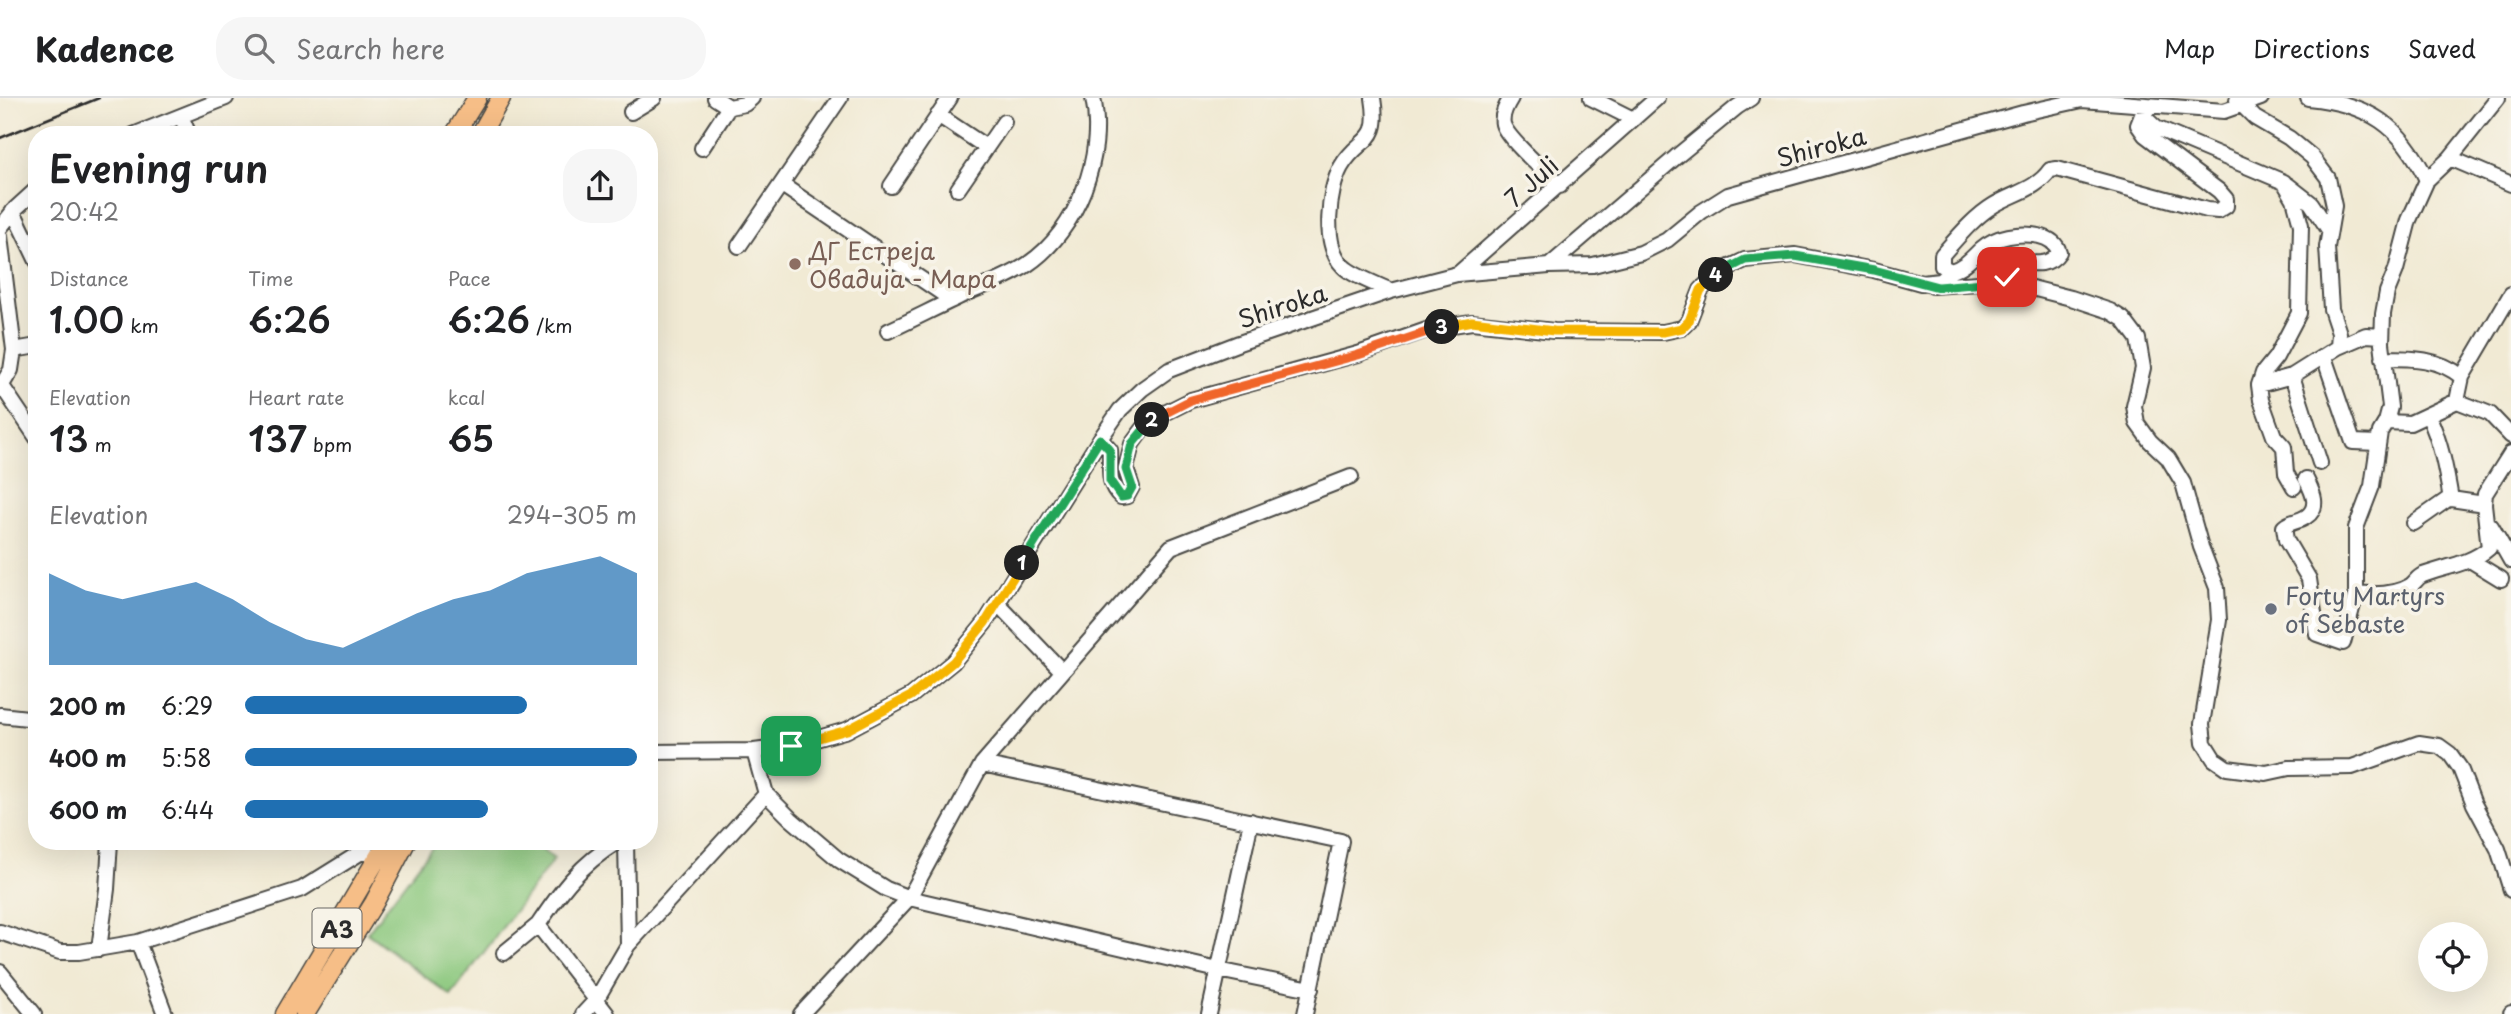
<!DOCTYPE html>
<meta charset="utf-8">
<style>
:root{--surface:#fff;--page:#f6f6f6;--text:#202124;--muted:#757577;--line:#e0e0e0;--accent:#1f6fb2}
body{margin:0;font-family:"Playpen Sans",sans-serif;background:var(--page);color:var(--text);height:100vh;display:flex;flex-direction:column;font-size:26px;white-space:nowrap}
*{box-sizing:border-box;margin:0}
p{font-size:23px;color:var(--muted)}
.icon{flex:none;width:38px;height:38px;fill:none;stroke:currentColor;stroke-width:2;stroke-linecap:round;stroke-linejoin:round}
.map{position:relative;flex:1;overflow:hidden}
.details{position:absolute;left:28px;top:28px;width:630px;height:724px;display:flex;flex-direction:column;background:var(--surface);border-radius:28px;box-shadow:0 7px 28px #0002}
.details>*{flex:none}
.buttons{position:absolute;left:2418px;top:824px;display:grid;gap:14px}
.buttons a{display:grid;place-items:center;width:70px;height:70px;border-radius:50%;background:var(--surface);box-shadow:0 7px 28px #0002;font-size:35px}
.pin{position:absolute;display:grid;place-items:center;width:60px;height:60px;color:#fff;margin:-30px;border-radius:14px;box-shadow:0 4px 10px #0006}
.km{position:absolute;width:35px;height:35px;margin:-18px;border-radius:50%;background:#222;color:#fff;font-size:19px;line-height:35px;text-align:center}
.round{display:grid;place-items:center;flex:none;width:74px;height:74px;border-radius:28px;background:var(--page)}
.head{display:flex;align-items:center;justify-content:space-between;height:119px;padding:0 21px}
h1{font-size:38px;font-weight:600;line-height:52px}
.figures{display:grid;grid-template-columns:repeat(3,1fr);gap:10px;height:119px;padding:7px 21px}
.figures div{display:grid;align-content:center}
.figures b{font-size:35px;font-weight:600}
.figures small{font-size:19px;font-weight:400}
.figures p{font-size:19px}
.chart{height:196px;padding:14px 21px}
.chart p{display:flex;justify-content:space-between}
.chart svg{width:100%;height:126px;margin-top:7px;fill:var(--accent);opacity:.7}
ul{padding:0 21px;list-style:none;font-size:23px}
li{display:grid;grid-template-columns:112px 84px 1fr;align-items:center;height:52px}
li i{height:18px;border-radius:9px;background:var(--accent)}
header{display:flex;align-items:center;gap:42px;box-sizing:border-box;height:98px;padding:0 35px;background:var(--surface);border-bottom:2px solid var(--line)}
header strong{font-size:33px}
nav{display:flex;gap:38px;margin-inline-start:auto;font-size:24px}
.search{width:490px;height:63px;background:var(--page);display:flex;align-items:center;gap:18px;box-sizing:border-box;padding:0 24px;border-radius:28px;color:var(--muted);font-size:26px}
.map>svg:first-child{display:block}
.green{fill:#8ac77d;stroke:#5a7954;stroke-width:2}
.lines{fill:none;stroke-linecap:round;stroke-linejoin:round}
.minor-casing{stroke:#494844;stroke-width:18}
.major-casing{stroke:#494844;stroke-width:21}
.minor{stroke:#fff;stroke-width:14}
.major{stroke:#f6be87;stroke-width:18}
.rail{stroke:#2b2b2b;stroke-width:2.5}
.split-1-casing{stroke:#fff;stroke-width:14}
.split-2-casing{stroke:#fff;stroke-width:14}
.split-3-casing{stroke:#fff;stroke-width:14}
.split-4-casing{stroke:#fff;stroke-width:14}
.split-5-casing{stroke:#fff;stroke-width:14}
.split-1{stroke:#f5b400;stroke-width:9}
.split-2{stroke:#22a559;stroke-width:9}
.split-3{stroke:#f0652b;stroke-width:9}
.split-4{stroke:#f5b400;stroke-width:9}
.split-5{stroke:#22a559;stroke-width:9}
.education-dot{fill:#8d6e63;stroke:#f7f3e8;stroke-width:2.5}
.worship-dot{fill:#6b7280;stroke:#f7f3e8;stroke-width:2.5}
.labels{text-anchor:middle;dominant-baseline:central;stroke-width:7;stroke-linejoin:round;paint-order:stroke}
.shield{fill:#f7f3e8;stroke:#686764;stroke-width:2}
.shield-label{font-size:23px;font-weight:bold;fill:#2b2b2b}
.street-label{font-size:24px;fill:#2b2b2b;stroke:#f7f3e8}
.education-label{font-size:24px;fill:#785e54;stroke:#f7f3e8;text-anchor:start}
.worship-label{font-size:24px;fill:#5b616d;stroke:#f7f3e8;text-anchor:start}
</style>
<header>
<strong>Kadence</strong>
<div class="search"><svg class="icon" aria-label="search" viewBox="0 0 24 24"><circle cx="10" cy="10" r="6"/><path d="M15 15l6 6"/></svg>Search here</div>
<nav><a>Map</a><a>Directions</a><a>Saved</a></nav>
</header>
<div class="map">
<svg width="2511" height="916" viewBox="0 0 2511 916">
<rect width="100%" height="100%" fill="#f7f3e8"/>
<filter id="ink" filterUnits="userSpaceOnUse"><feTurbulence type="fractalNoise" baseFrequency=".0143" numOctaves="2"/><feDisplacementMap in="SourceGraphic" scale="14" xChannelSelector="R" yChannelSelector="G"/><feConvolveMatrix kernelMatrix="1 2 1 2 8 2 1 2 1" color-interpolation-filters="sRGB"/></filter>
<filter id="wash" filterUnits="userSpaceOnUse"><feTurbulence type="fractalNoise" baseFrequency=".00686" numOctaves="4" result="noise"/><feDisplacementMap in="SourceGraphic" scale="28" xChannelSelector="R" yChannelSelector="G"/><feGaussianBlur stdDeviation="1.57" result="paint"/><feColorMatrix in="noise" values="0 0 0 0 0 0 0 0 0 0 0 0 0 0 0 0 0 1.4 0 .05"/><feComposite in="paint" operator="in"/></filter>
<g filter="url(#wash)">
<rect width="100%" height="100%" fill="#f1ead4"/>
<!-- green -->
<path class="green" d="M436 744H531L554 761 451 898 367 835Z"/>
</g>
<g filter="url(#ink)">
<g class="lines">
<!-- minor casing -->
<g class="minor-casing">
<path id="minor" d="M715 0 729 9 745 6 752 0
M1373 0C1381 49 1360 36 1341 69 1328 93 1322 147 1343 168 1351 177 1379 187 1391 193
M1511 0C1506 8 1501 17 1503 26 1507 41 1548 76 1560 88
M1591 0 1633 21
M2308 0C2369 6 2401 27 2427 82
M2237 2 2255 20 2289 40 2312 59 2328 80 2334 108 2327 149 2331 211 2339 235 2338 249 2292 278 2320 365
M2147 12 2142 17 2156 30 2284 84 2294 101 2301 127 2299 215 2276 259 2263 275 2259 287 2261 302 2274 338 2284 349 2286 375 2294 389
M631 14 654 0
M938 17 986 49
M2142 17 2138 27 2145 37 2219 93 2226 101V108L2218 113 2207 112 2057 71 2050 72C2037 91 2014 95 1994 107 1974 119 1957 140 1942 157V168L1951 173C1964 169 1971 161 1981 151 1996 138 2020 134 2039 138 2048 140 2056 144 2059 154 2050 168 2035 166 2021 164L2007 174V179L2016 186 2071 200 2110 213 2123 221 2138 241 2143 270 2134 308 2137 325 2150 343 2168 360 2183 385 2201 449 2217 490 2219 522 2202 626 2204 645 2214 661 2227 670 2266 675 2289 670 2352 669 2419 645 2439 648 2450 656 2460 670 2474 706 2498 751 2511 792
M181 18 189 37
M133 37 226 0
M702 50 729 9
M2450 60 2511 86
M782 87 952 202
M2288 87 2311 105 2329 132
M891 88 950 0
M958 91 1004 24
M13 113 37 163
M0 130 15 111 37 91
M0 138 14 252 11 272 0 290
M739 148 840 0
M1549 168 1676 59 1737 9 1751 0
M1459 175 1657 0
M1933 188 1995 184 2007 179
M888 233C914 221 939 208 965 196 986 187 1009 179 1028 166 1077 133 1106 57 1093 0
M2338 249 2366 237 2382 238
M14 252 37 248
M2324 259 2353 344 2378 345
M2383 260C2412 260 2439 260 2462 279L2457 303
M2462 279 2511 196
M2259 287 2292 278
M2 288 37 340
M2428 317C2441 344 2446 372 2451 401L2484 406
M2386 324 2410 325 2457 303 2490 316 2511 338
M1100 341 1110 352C1111 369 1106 386 1121 399L1127 398 1132 389 1126 371 1132 346 1149 323 1191 302 1358 256 1432 230 1472 224 1554 233 1663 234 1682 230 1689 223 1701 192 1717 175 1745 162 1795 157 1874 172 1921 185 1940 183 1951 173
M2306 381C2312 393 2321 409 2306 419 2298 424 2291 423 2284 429L2286 442 2309 481 2317 536 2343 545 2356 495V430L2372 388 2380 334 2386 324 2390 309 2382 245 2383 216 2387 194 2396 172 2409 122 2427 82 2450 60 2498 0
M2414 425 2451 399
M2491 428 2511 463
M2470 462 2501 481
M2356 495C2373 497 2395 497 2410 488 2415 485 2417 479 2423 477 2444 469 2471 466 2489 450L2484 406 2485 396 2511 355
M997 505 1061 572
M0 617 37 621
M754 653 766 696 791 721 839 762 886 791 909 800 1218 872 1311 891
M649 654 754 653 791 648 847 632 911 598 953 564 985 525 1100 341 1120 312 1142 291 1169 272 1239 245 1391 193 1457 176 1549 168 1593 167 1641 155 1667 142 1701 114 1728 97 2023 15 2082 2 2224 13 2261 0
M982 666 1341 743 1305 916
M626 744 628 847
M538 827C562 791 580 767 617 744
M0 834 60 854H79L138 844 302 791 363 753 379 762
M138 844 165 916
M99 851 107 791 110 744
M504 855 538 827 607 916
M0 874 34 916
M583 916 596 902 628 847 766 696
M801 916 909 800 982 666 1171 449 1351 379
M1209 916 1251 723
M2511 916V915"/>
</g>
<!-- major casing -->
<g class="major-casing">
<path id="major" d="M454 37 477 0
M480 37 501 0
M285 916 387 744
M305 916 374 805 406 744"/>
</g>
<!-- minor -->
<use href="#minor" class="minor"/>
<!-- major -->
<use href="#major" class="major"/>
<!-- rail -->
<path class="rail" d="M0 40 99 0"/>
</g>
</g>
<g class="lines" filter="url(#ink)">
<!-- split-1 casing -->
<g class="split-1-casing">
<path id="split-1" d="M791 648 847 632 911 598 953 564 985 525 1022 465"/>
</g>
<!-- split-2 casing -->
<g class="split-2-casing">
<path id="split-2" d="M1022 465 1100 341 1110 352V383L1121 399 1127 398 1132 389 1126 371 1132 346 1152 322"/>
</g>
<!-- split-3 casing -->
<g class="split-3-casing">
<path id="split-3" d="M1152 322 1191 302 1358 257 1442 229"/>
</g>
<!-- split-4 casing -->
<g class="split-4-casing">
<path id="split-4" d="M1442 229 1472 223 1554 233 1663 234 1682 230 1689 223 1701 192 1716 177"/>
</g>
<!-- split-5 casing -->
<g class="split-5-casing">
<path id="split-5" d="M1716 177 1745 162 1795 158 1874 172 1938 189 1995 184 2007 179"/>
</g>
<!-- split-1 -->
<use href="#split-1" class="split-1"/>
<!-- split-2 -->
<use href="#split-2" class="split-2"/>
<!-- split-3 -->
<use href="#split-3" class="split-3"/>
<!-- split-4 -->
<use href="#split-4" class="split-4"/>
<!-- split-5 -->
<use href="#split-5" class="split-5"/>
</g>
<!-- markers -->
<circle class="education-dot" cx="795" cy="166" r="7"/>
<circle class="worship-dot" cx="2271" cy="511" r="7"/>
<g class="labels">
<!-- shield labels -->
<rect class="shield" x="312.5" y="810.5" width="49" height="39" rx="5"/>
<g class="shield-label">
<text x="337" y="830">A3</text>
</g>
<!-- street labels -->
<g class="street-label">
<text transform="translate(1821 48) rotate(-15)">Shiroka</text>
<text transform="translate(1531 83) rotate(-42)">7 Juli</text>
<text transform="translate(1282 207) rotate(-18)">Shiroka</text>
</g>
<!-- education labels -->
<g class="education-label">
<text x="809" y="152">ДГ Естреја<tspan x="809" dy="28">Овадија - Мара</tspan></text>
</g>
<!-- worship labels -->
<g class="worship-label">
<text x="2285" y="497">Forty Martyrs<tspan x="2285" dy="28">of Sebaste</tspan></text>
</g>
</g>
</svg>
<div class="buttons">
<a><svg class="icon" aria-label="locate" viewBox="0 0 24 24"><circle cx="12" cy="12" r="6"/><path d="M12 2v4M12 18v4M2 12h4M18 12h4"/></svg></a>
</div>
<div class="pin" style="left:791px;top:648px;background:#1e9e55"><svg class="icon" aria-label="arrive" viewBox="0 0 24 24"><path d="M6 21V4h12l-3 4 3 4H6"/></svg></div>
<div class="pin" style="left:2007px;top:179px;background:#d93025"><svg class="icon" aria-label="check" viewBox="0 0 24 24"><path d="M5 12l5 5 9-10"/></svg></div>
<b class="km" style="left:1022px;top:465px">1</b>
<b class="km" style="left:1152px;top:322px">2</b>
<b class="km" style="left:1442px;top:229px">3</b>
<b class="km" style="left:1716px;top:177px">4</b>
<section class="details">
<div class="head"><div><h1>Evening run</h1><p>20:42</p></div><a class="round"><svg class="icon" aria-label="share" viewBox="0 0 24 24"><path d="M12 15V3M7 8l5-5 5 5M5 13v7h14v-7"/></svg></a></div>
<div class="figures">
<div><p>Distance</p><b>1.00<small> km</small></b></div>
<div><p>Time</p><b>6:26</b></div>
<div><p>Pace</p><b>6:26<small> /km</small></b></div>
</div>
<div class="figures">
<div><p>Elevation</p><b>13<small> m</small></b></div>
<div><p>Heart rate</p><b>137<small> bpm</small></b></div>
<div><p>kcal</p><b>65</b></div>
</div>
<div class="chart"><p><span>Elevation</span>294–305 m</p>
<svg viewBox="0 0 160 44" preserveAspectRatio="none"><path d="M0 44V12L10 18L20 21L30 18L40 15L50 21L60 29L70 35L80 38L90 32L100 26L110 21L120 18L130 12L140 9L150 6L160 12V44z"/></svg>
</div>
<ul>
<li><b>200 m</b>6:29<i style="width:72%"></i></li>
<li><b>400 m</b>5:58<i style="width:100%"></i></li>
<li><b>600 m</b>6:44<i style="width:62%"></i></li>
</ul>
</section>
</div>
